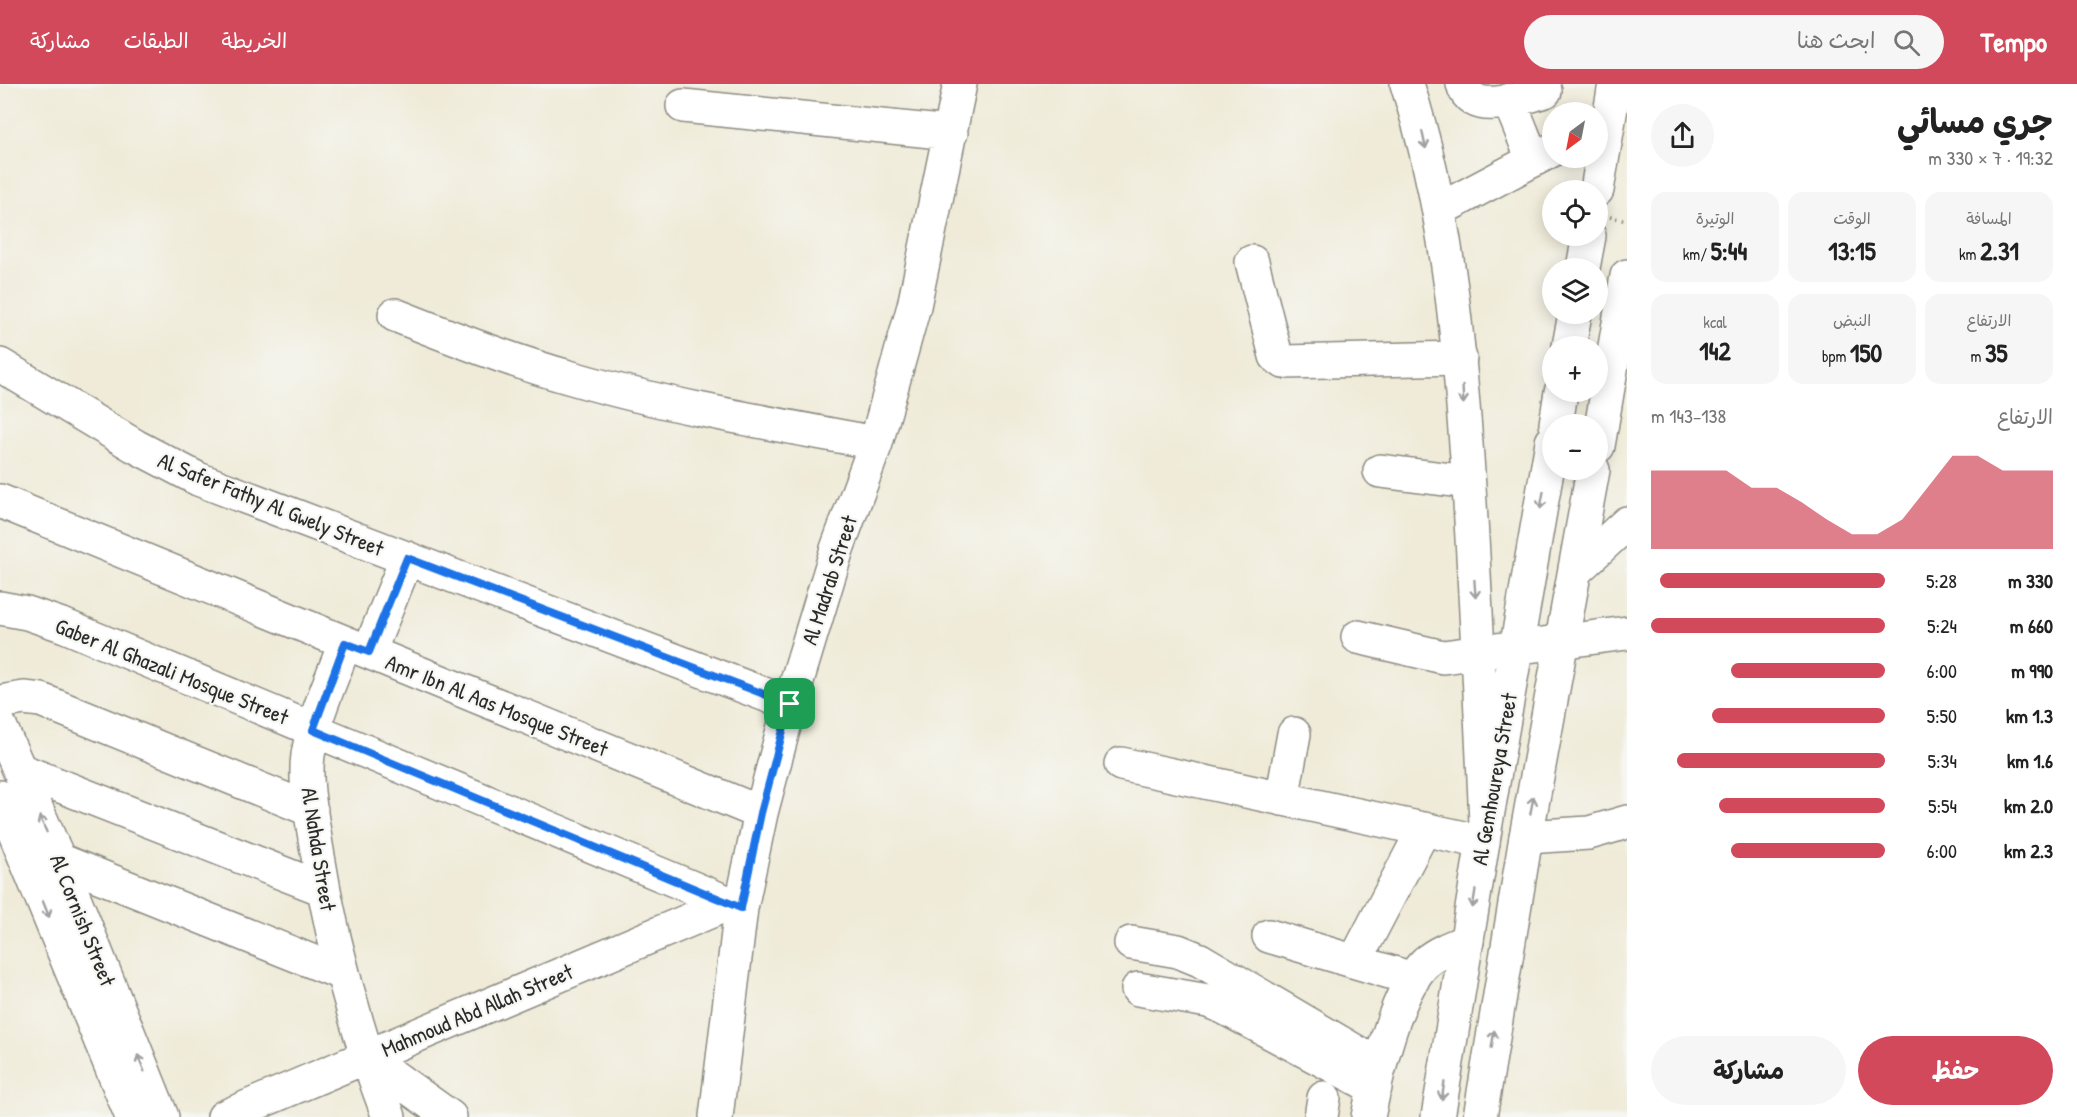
<!DOCTYPE html>
<html lang="ar">
<meta charset="utf-8">
<style>
:root{--surface:#fff;--page:#f6f6f6;--text:#222;--muted:#767676;--accent:#d1495b}
body{margin:0;font-family:"Patrick Hand","Playpen Sans Arabic",sans-serif;background:var(--page);color:var(--text);direction:rtl;height:100vh;display:flex;flex-direction:column;font-size:22px;white-space:nowrap}
*{box-sizing:border-box;margin:0}
p{font-size:20px;color:var(--muted)}
.icon{flex:none;width:33px;height:33px;fill:none;stroke:currentColor;stroke-width:2;stroke-linecap:round;stroke-linejoin:round}
.map{position:relative;flex:1;overflow:hidden;direction:ltr}
.details{display:flex;flex-direction:column;background:var(--surface);width:450px}
.details>*{flex:none}
.needle{width:39px;rotate:212deg}
.buttons{position:absolute;left:1542px;top:18px;display:grid;gap:12px}
.buttons a{display:grid;place-items:center;width:66px;height:66px;border-radius:50%;background:var(--surface);box-shadow:0 3px 15px #0003;font-size:30px}
.pin{position:absolute;display:grid;place-items:center;width:51px;height:51px;color:#fff;margin:-26px;border-radius:12px;box-shadow:0 3px 9px #0006}
.round{display:grid;place-items:center;flex:none;width:63px;height:63px;border-radius:32px;background:var(--page)}
.overview{display:flex;align-items:center;justify-content:space-between;height:102px;padding:0 24px}
h1{font-size:33px;font-weight:700;line-height:45px}
.metrics{display:grid;grid-template-columns:repeat(3,1fr);gap:9px;height:102px;padding:6px 24px}
.metrics div{display:grid;align-content:center;border-radius:15px;background:var(--page);text-align:center}
.metrics b{font-size:26px;font-weight:700}
.metrics small{font-size:16px;font-weight:400}
.metrics p{font-size:16px}
.chart{height:168px;padding:12px 24px}
.chart p{display:flex;justify-content:space-between}
.chart svg{width:100%;height:108px;margin-top:6px;fill:var(--accent);opacity:.7}
.action{display:flex;gap:12px;margin-top:auto;padding:12px 24px}
.action a{flex:1;height:69px;border-radius:36px;background:var(--accent);color:#fff;font-size:24px;font-weight:700;line-height:69px;text-align:center}
.action a+a{background:var(--page);color:var(--text)}
ul{padding:0 24px;list-style:none;font-size:20px}
li{display:grid;grid-template-columns:96px 72px 1fr;align-items:center;height:45px}
li i{height:15px;border-radius:8px;background:var(--accent)}
header{display:flex;align-items:center;gap:36px;box-sizing:border-box;height:84px;padding:0 30px;background:var(--accent);color:#fff}
header strong{font-size:28px}
nav{display:flex;gap:33px;margin-inline-start:auto;font-size:21px}
.search{width:420px;height:54px;background:var(--page);display:flex;align-items:center;gap:15px;box-sizing:border-box;padding:0 21px;border-radius:33px;color:var(--muted);font-size:22px}
main{display:flex;flex:1;min-height:0}
.map>svg:first-child{display:block}
.lines{fill:none;stroke-linecap:round;stroke-linejoin:round}
.minor-casing{stroke:#8d8b82;stroke-width:36}
.major-casing{stroke:#8d8b82;stroke-width:36}
.path{stroke:#8d8b82;stroke-width:4;stroke-dasharray:1.5 4.5;stroke-linecap:butt}
.minor{stroke:#fff;stroke-width:33}
.major{stroke:#fff;stroke-width:33}
.oneway{stroke:#a0a0a0}
.route-casing{stroke:#fff;stroke-width:12}
.route{stroke:#1a73e8;stroke-width:8}
.labels{text-anchor:middle;dominant-baseline:central;stroke-width:4.5;stroke-linejoin:round;paint-order:stroke}
.street-label{font-size:22px;fill:#2b2b2b;stroke:#f6f6f2}
</style>
<header>
<strong>Tempo</strong>
<div class="search"><svg class="icon" aria-label="search" viewBox="0 0 24 24"><circle cx="10" cy="10" r="6"/><path d="M15 15l6 6"/></svg>ابحث هنا</div>
<nav><a>الخريطة</a><a>الطبقات</a><a>مشاركة</a></nav>
</header>
<main>
<section class="details">
<div class="overview"><div><h1>جري مسائي</h1><p>19:32 · 7 × 330 m</p></div><a class="round"><svg class="icon" aria-label="share" viewBox="0 0 24 24"><path d="M12 15V3M7 8l5-5 5 5M5 13v7h14v-7"/></svg></a></div>
<div class="metrics">
<div><p>المسافة</p><b>2.31<small> km</small></b></div>
<div><p>الوقت</p><b>13:15</b></div>
<div><p>الوتيرة</p><b>5:44<small> /km</small></b></div>
</div>
<div class="metrics">
<div><p>الارتفاع</p><b>35<small> m</small></b></div>
<div><p>النبض</p><b>150<small> bpm</small></b></div>
<div><p>kcal</p><b>142</b></div>
</div>
<div class="chart"><p><span>الارتفاع</span>138–143 m</p>
<svg viewBox="0 0 160 44" preserveAspectRatio="none"><path d="M0 44V12L10 12L20 12L30 12L40 19L50 19L60 25L70 32L80 38L90 38L100 32L110 19L120 6L130 6L140 12L150 12L160 12V44z"/></svg>
</div>
<ul>
<li><b>330 m</b>5:28<i style="width:96%"></i></li>
<li><b>660 m</b>5:24<i style="width:100%"></i></li>
<li><b>990 m</b>6:00<i style="width:66%"></i></li>
<li><b>1.3 km</b>5:50<i style="width:74%"></i></li>
<li><b>1.6 km</b>5:34<i style="width:89%"></i></li>
<li><b>2.0 km</b>5:54<i style="width:71%"></i></li>
<li><b>2.3 km</b>6:00<i style="width:66%"></i></li>
</ul>
<div class="action"><a>حفظ</a><a>مشاركة</a></div>
</section>
<div class="map">
<svg width="1627" height="1033" viewBox="0 0 1627 1033">
<rect width="100%" height="100%" fill="#f6f6f2"/>
<filter id="ink" filterUnits="userSpaceOnUse"><feTurbulence type="fractalNoise" baseFrequency=".0167" numOctaves="2"/><feDisplacementMap in="SourceGraphic" scale="12" xChannelSelector="R" yChannelSelector="G"/><feConvolveMatrix kernelMatrix="1 2 1 2 8 2 1 2 1" color-interpolation-filters="sRGB"/></filter>
<filter id="wash" filterUnits="userSpaceOnUse"><feTurbulence type="fractalNoise" baseFrequency=".008" numOctaves="4" result="noise"/><feDisplacementMap in="SourceGraphic" scale="24" xChannelSelector="R" yChannelSelector="G"/><feGaussianBlur stdDeviation="1.35" result="paint"/><feColorMatrix in="noise" values="0 0 0 0 0 0 0 0 0 0 0 0 0 0 0 0 0 1.4 0 .05"/><feComposite in="paint" operator="in"/></filter>
<g filter="url(#wash)">
<rect width="100%" height="100%" fill="#efebd8"/>
</g>
<g filter="url(#ink)">
<g class="lines">
<!-- minor casing -->
<g class="minor-casing">
<path id="minor" d="M1463 0C1472 35 1522 13 1545 7
M1509 16 1533 76
M683 22 951 49
M1439 126 1552 66
M1252 178 1276 272 1284 278 1460 274
M395 231C453 254 511 277 572 294 672 323 774 340 876 359
M0 281 135 362 198 395 790 620
M1380 387 1468 398
M0 417 761 729
M1576 486 1627 439
M0 524 27 529 65 542 741 824
M1358 553 1443 573 1627 549
M345 559C332 595 314 632 308 671 304 701 312 732 316 761 331 855 355 944 389 1033
M369 568 407 474
M0 618 24 614 41 616 311 726
M1121 680 1483 758
M20 686 323 805
M1282 715 1294 650
M1526 753 1589 749 1627 738
M59 776 341 889
M1269 852 1413 895
M1131 859 1178 867 1200 876 1380 982
M1355 877 1424 745
M1138 905 1208 917 1223 923 1375 1004
M366 973 450 1033
M224 1033 730 819
M716 1033 741 824 761 729 790 620 837 465 876 359 914 222 960 0
M1321 1033 1324 1014
M1368 1033C1376 993 1396 905 1426 878 1438 868 1452 863 1467 857"/>
</g>
<!-- major casing -->
<g class="major-casing">
<path id="major" d="M1407 0C1449 131 1460 266 1469 403 1476 515 1481 627 1486 739
M1597 106 1615 0
M1583 184 1589 152
M1569 262 1575 230
M1556 340 1561 308
M1598 362 1627 192
M0 642 59 776 162 1033
M0 713 132 1033
M1438 1033 1486 739 1552 358
M1480 1033 1526 753 1593 386"/>
</g>
<!-- path -->
<path class="path" d="M1610 133 1627 137"/>
<!-- minor -->
<use href="#minor" class="minor"/>
<!-- major -->
<use href="#major" class="major"/>
</g>
<!-- one-way arrows -->
<defs><path id="oneway-shaft" d="M-6 0H5M1.5-3L5.5 0L1.5 3" fill="none" stroke-width="1.6" stroke-linecap="round" stroke-linejoin="round" transform="scale(1.5)"/></defs>
<g class="oneway">
<use href="#oneway-shaft" transform="translate(1424 56) rotate(78)"/>
<use href="#oneway-shaft" transform="translate(1463 311) rotate(87)"/>
<use href="#oneway-shaft" transform="translate(1542 416) rotate(100)"/>
<use href="#oneway-shaft" transform="translate(1475 505) rotate(86)"/>
<use href="#oneway-shaft" transform="translate(1532 721) rotate(-79)"/>
<use href="#oneway-shaft" transform="translate(43 740) rotate(-114)"/>
<use href="#oneway-shaft" transform="translate(1474 815) rotate(99)"/>
<use href="#oneway-shaft" transform="translate(46 825) rotate(68)"/>
<use href="#oneway-shaft" transform="translate(1493 955) rotate(-81)"/>
<use href="#oneway-shaft" transform="translate(141 979) rotate(-112)"/>
<use href="#oneway-shaft" transform="translate(1443 1007) rotate(99)"/>
</g>
</g>
<g class="lines" filter="url(#ink)">
<!-- route casing -->
<g class="route-casing">
<path id="route" d="M407 474 790 620 761 729 741 824 313 646 345 559 369 568Z"/>
</g>
<!-- route -->
<use href="#route" class="route"/>
</g>
<g class="labels">
<!-- street labels -->
<g class="street-label">
<text transform="translate(271 420) rotate(22)">Al Safer Fathy Al Gwely Street</text>
<text transform="translate(829 496) rotate(-72)">Al Madrab Street</text>
<text transform="translate(172 587) rotate(22)">Gaber Al Ghazali Mosque Street</text>
<text transform="translate(497 621) rotate(22)">Amr Ibn Al Aas Mosque Street</text>
<text transform="translate(1494 695) rotate(-80)">Al Gemhoureya Street</text>
<text transform="translate(319 765) rotate(81)">Al Nahda Street</text>
<text transform="translate(83 836) rotate(68)">Al Cornish Street</text>
<text transform="translate(477 926) rotate(-23)">Mahmoud Abd Allah Street</text>
</g>
</g>
</svg>
<div class="buttons">
<a><svg class="needle" viewBox="-14 -14 28 28"><path d="M0-13l5 13h-10z" fill="#e53935"/><path d="M0 13l5-13h-10z" fill="#767676"/></svg></a>
<a><svg class="icon" aria-label="locate" viewBox="0 0 24 24"><circle cx="12" cy="12" r="6"/><path d="M12 2v4M12 18v4M2 12h4M18 12h4"/></svg></a>
<a><svg class="icon" aria-label="layers" viewBox="0 0 24 24"><path d="M12 4l9 5-9 5-9-5zM3 14l9 5 9-5"/></svg></a>
<a>+</a>
<a>−</a>
</div>
<div class="pin" style="left:790px;top:620px;background:#1e9e55"><svg class="icon" aria-label="arrive" viewBox="0 0 24 24"><path d="M6 21V4h12l-3 4 3 4H6"/></svg></div>
</div>
</main>
